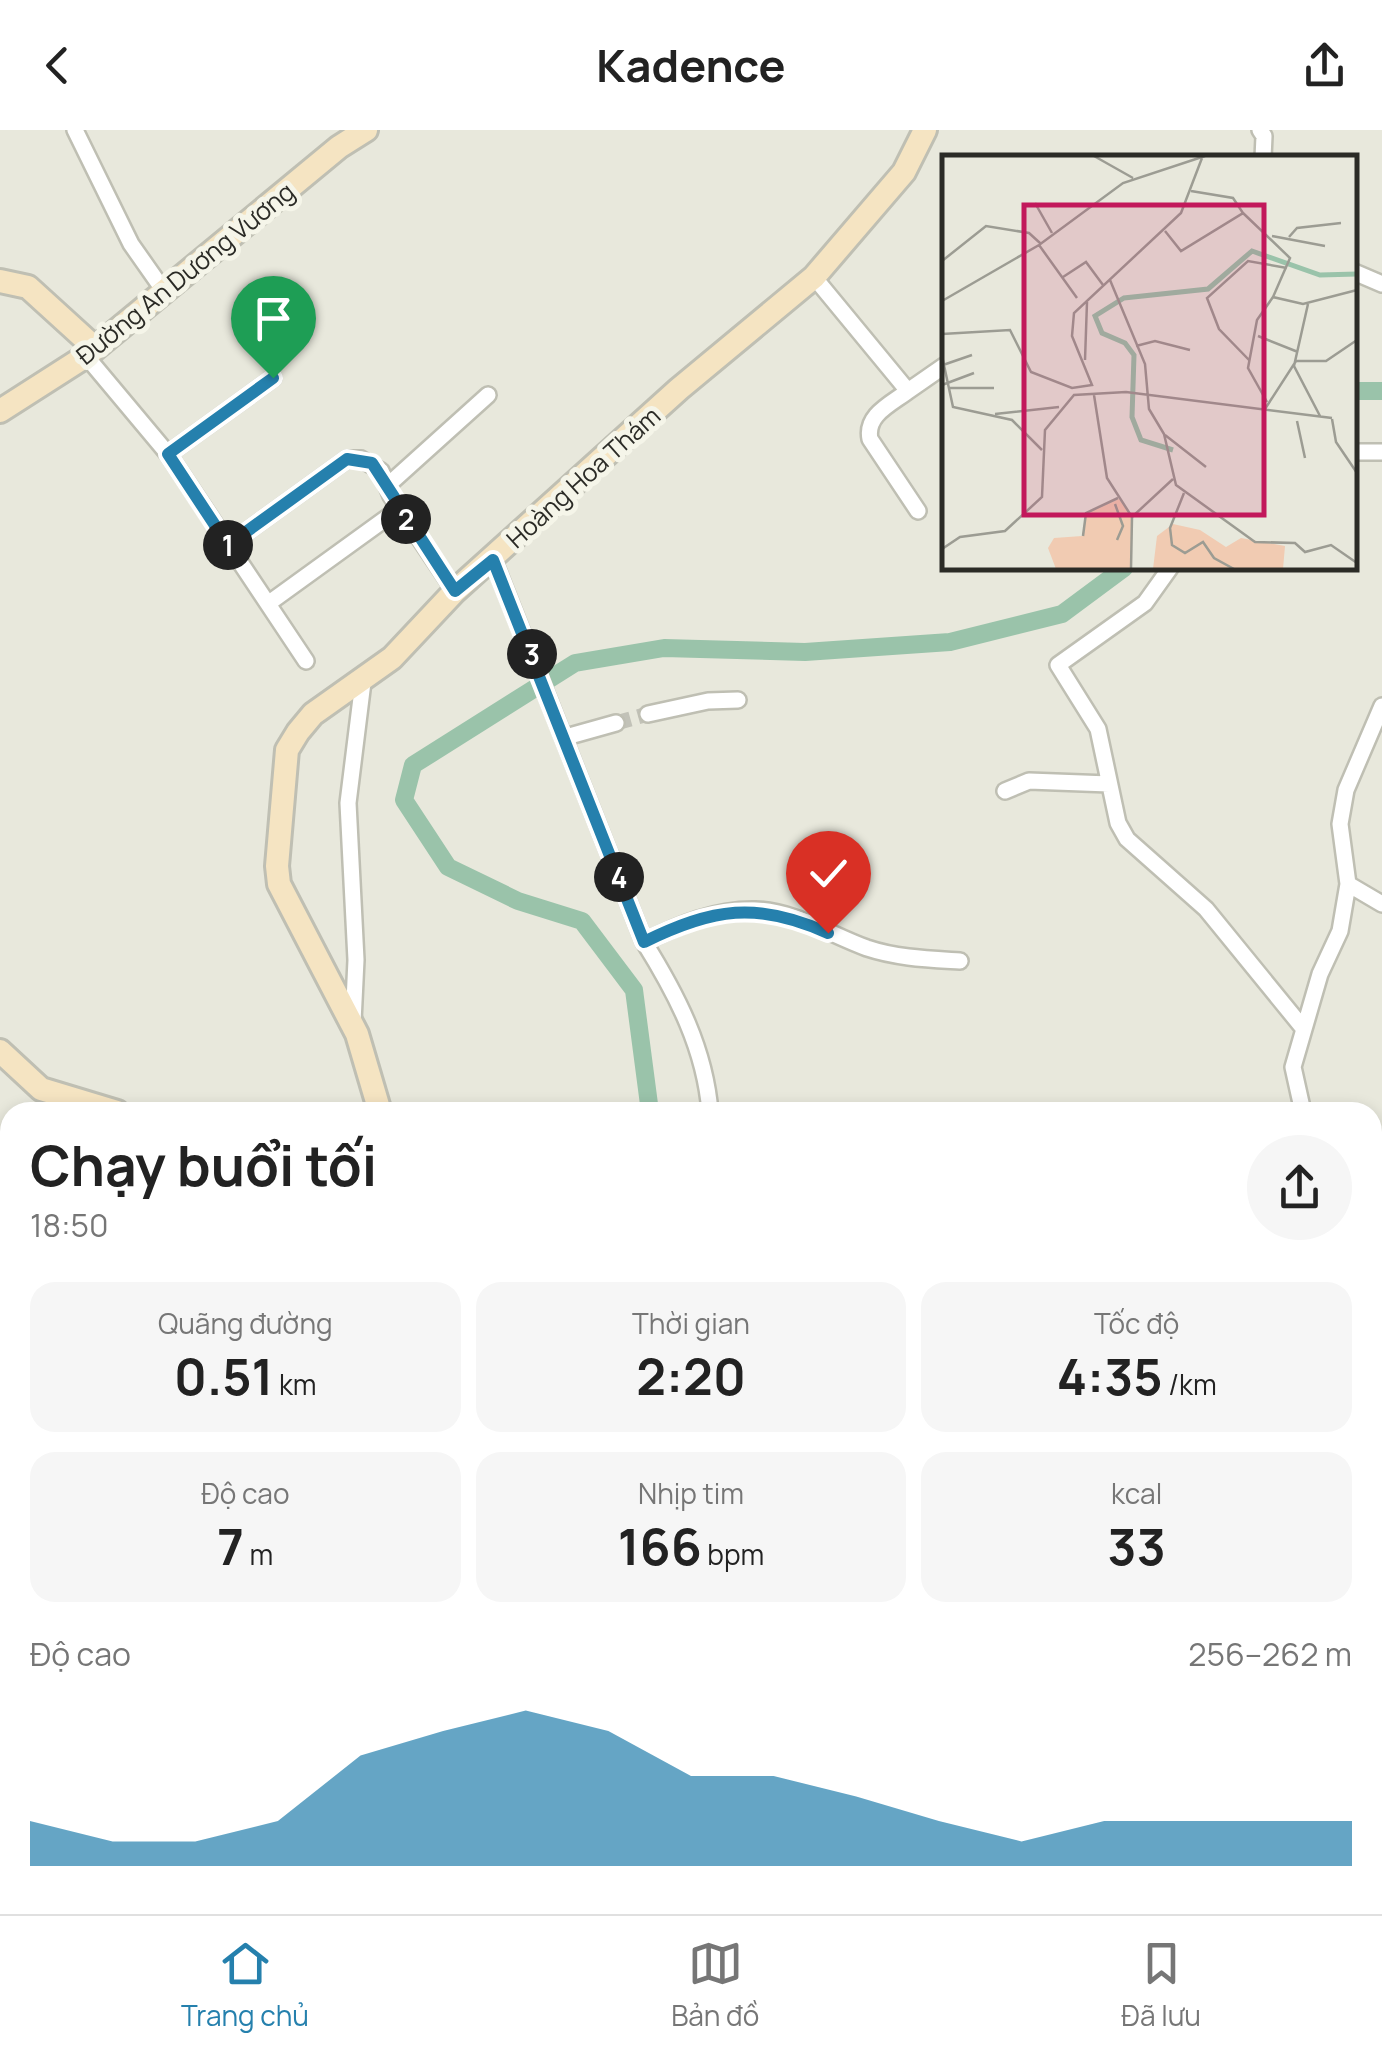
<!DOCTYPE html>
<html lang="vi">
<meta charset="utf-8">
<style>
:root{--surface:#fff;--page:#f6f6f6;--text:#222;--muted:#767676;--line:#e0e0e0;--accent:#2580ad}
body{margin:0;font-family:Manrope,sans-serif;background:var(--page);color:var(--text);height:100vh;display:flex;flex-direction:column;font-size:38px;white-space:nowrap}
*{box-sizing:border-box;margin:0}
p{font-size:32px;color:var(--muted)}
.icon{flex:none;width:55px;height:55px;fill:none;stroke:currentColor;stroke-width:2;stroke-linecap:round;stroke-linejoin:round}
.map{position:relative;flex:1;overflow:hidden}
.drawer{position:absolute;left:0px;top:972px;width:1382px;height:812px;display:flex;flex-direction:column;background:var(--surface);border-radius:30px 30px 0 0;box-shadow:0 5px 15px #0003}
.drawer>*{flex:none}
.pin{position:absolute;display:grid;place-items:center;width:85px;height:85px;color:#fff;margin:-102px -42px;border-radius:50% 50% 50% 0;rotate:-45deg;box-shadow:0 0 10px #0007}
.pin .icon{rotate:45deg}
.km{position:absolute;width:50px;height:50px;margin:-25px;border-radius:50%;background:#222;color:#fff;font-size:28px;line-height:50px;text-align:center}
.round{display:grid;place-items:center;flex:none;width:105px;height:105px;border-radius:52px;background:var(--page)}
.overview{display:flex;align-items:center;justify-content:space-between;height:170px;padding:0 30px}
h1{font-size:55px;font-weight:700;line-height:75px}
.stats{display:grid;grid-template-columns:repeat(3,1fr);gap:15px;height:170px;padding:10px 30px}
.stats div{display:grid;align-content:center;border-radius:25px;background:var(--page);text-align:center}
.stats b{font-size:50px;font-weight:700}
.stats small{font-size:28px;font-weight:400}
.stats p{font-size:28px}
.chart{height:280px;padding:20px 30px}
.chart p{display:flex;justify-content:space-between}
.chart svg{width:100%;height:180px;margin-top:10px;fill:var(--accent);opacity:.7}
header{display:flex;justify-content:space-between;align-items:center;height:130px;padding:0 30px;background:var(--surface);font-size:45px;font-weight:700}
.tabs{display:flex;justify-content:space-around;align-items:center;height:140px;border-top:2px solid var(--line);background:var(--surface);font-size:28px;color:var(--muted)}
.tabs a{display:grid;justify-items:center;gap:5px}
.tabs .on{color:var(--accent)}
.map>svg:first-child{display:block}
.green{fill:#f1cbb2}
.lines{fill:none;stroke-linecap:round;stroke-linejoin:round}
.canal{stroke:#9ac3aa;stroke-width:18}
.street-tunnel{stroke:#c2c2b8;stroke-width:15;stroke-dasharray:15 8;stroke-linecap:butt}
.street-casing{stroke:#bfbfb3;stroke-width:20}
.secondary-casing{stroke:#bfbfb3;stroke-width:28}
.highway-casing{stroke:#9f7b2f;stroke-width:32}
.street{stroke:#fff;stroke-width:15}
.secondary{stroke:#f5e4c2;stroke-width:22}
.highway{stroke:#dea634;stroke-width:28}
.route-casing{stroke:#fff;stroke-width:20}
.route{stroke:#2580ad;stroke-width:12}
.labels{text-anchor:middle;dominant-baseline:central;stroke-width:10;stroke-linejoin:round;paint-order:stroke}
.street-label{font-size:25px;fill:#2b2b26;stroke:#f5f5e9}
.inset-river{fill:none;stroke:#9ac3aa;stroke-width:5}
.inset-road{fill:none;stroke:#9c9c93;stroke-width:2.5}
.view{fill:#c2185b;fill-opacity:0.15;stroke:#c2185b;stroke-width:5}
.inset-edge{fill:none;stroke:#2b2b26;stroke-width:5}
</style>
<header><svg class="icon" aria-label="back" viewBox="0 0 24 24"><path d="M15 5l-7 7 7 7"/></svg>Kadence<svg class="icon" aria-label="share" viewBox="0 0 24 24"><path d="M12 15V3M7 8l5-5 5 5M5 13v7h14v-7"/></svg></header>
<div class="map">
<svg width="1382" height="1784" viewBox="0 0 1382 1784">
<rect width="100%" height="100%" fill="#e8e8dc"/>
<!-- green -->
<path class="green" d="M357 1775H607L613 1784H354Z"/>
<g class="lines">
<!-- canal -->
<path class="canal" d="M1354 261H1382
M650 982 634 860 582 791 518 771 448 737 404 670 413 635 575 533 664 518 805 522 950 512 1062 484 1124 438"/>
<!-- street-tunnel -->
<path class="street-tunnel" d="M616 593 648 584"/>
<!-- street casing -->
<g class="street-casing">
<path id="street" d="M75 0 131 114 164 161
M1260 0 1264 6 1263 28
M1354 142 1382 154
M814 147 908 261 944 236
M86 226 168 324 306 531
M908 261C891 274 865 285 870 309L918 381
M1354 322H1382
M168 324 273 248
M387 356 488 265
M228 415 347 329H361L381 341 391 366 455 461
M493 429 644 812C677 865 705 919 710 982
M1170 438 1145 473 1058 535 1098 599 1118 693 1127 709 1206 779 1303 898
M269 473 399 379
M648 584 708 571 738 570
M566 607 616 593
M1005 661 1029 651 1109 654
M1348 754 1382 774
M644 812C679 795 715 779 756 780 794 781 831 805 867 818 897 828 928 829 960 831
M353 892 356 830 348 673 363 552
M1303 982 1293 937 1320 844 1340 801 1348 754 1340 694 1346 660 1382 576
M1372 1112 1382 1120
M1377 1200 1382 1174
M552 1775 555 1784
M1086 1775 1095 1784
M353 1784 357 1775
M637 1784 649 1775
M875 1784 879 1775"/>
</g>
<!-- secondary casing -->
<g class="secondary-casing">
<path id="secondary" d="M0 151 28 157 95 218
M0 281 86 226 339 17 366 0
M0 921 41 959 117 982
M380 982 357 904 279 754 277 736 287 620 298 602 313 584 392 528 455 461 679 259 814 147 904 42 925 0
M0 1191 10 1190
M0 1289 10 1296
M607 1775 614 1784"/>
</g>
<!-- highway casing -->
<g class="highway-casing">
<path id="highway" d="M1372 1200 1382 1201
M10 1784 18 1775"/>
</g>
<!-- street -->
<use href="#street" class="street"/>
<!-- secondary -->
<use href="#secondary" class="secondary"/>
<!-- highway -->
<use href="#highway" class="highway"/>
</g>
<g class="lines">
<!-- route casing -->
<g class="route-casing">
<path id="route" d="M273 248 168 324 228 415 347 329 372 333 455 461 493 430 644 812C713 778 757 771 828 803"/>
</g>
<!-- route -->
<use href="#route" class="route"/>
</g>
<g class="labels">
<!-- street labels -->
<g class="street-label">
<text transform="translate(185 143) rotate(-39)">Đường An Dương Vương</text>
<text transform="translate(583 347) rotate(-42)">Hoàng Hoa Thám</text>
</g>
</g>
<!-- overview -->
<g transform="translate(942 25)">
<rect width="415" height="415" fill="#e8e8dc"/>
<path d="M177 344 190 362 189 414H114L106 393 112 383 140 381 144 358ZM231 369 258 375 284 392 299 383 343 391 341 414H211L215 381Z" fill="#f1cbb2"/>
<path class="inset-river" d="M231 295 199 285 190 262 192 200 183 188 160 178 153 161 182 143 266 134 310 96 378 120 415 119"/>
<path class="inset-road" d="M152 1 191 23M93 48 110 78M301 58 348 103 331 142 361 149 415 135M223 76 239 96 301 58 291 43 249 36M330 81 383 91M347 82 355 73 399 68M97 90 135 143M0 106 44 71 87 78 98 88M121 122 144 107 161 130M168 125 203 209 207 254 222 279 234 330 313 387 353 388 363 397 389 390 415 408M0 146 97 90 181 28 263 1M366 149 352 211 378 261M0 179 68 175 89 217 130 233 150 230 130 181 132 158 239 58 260 3M316 181 356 197M194 191 213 186 248 195M0 201 11 252 70 265 100 295M143 205 145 147M308 206 277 174 265 143 306 106 345 113M1 210 30 200M0 230 32 218M6 233H52M152 240 165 323 190 362 189 414M325 247 306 213 315 165 331 142M321 257 354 206H384L415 185M53 259 117 252M390 264 394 287 415 318M355 266 363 303M223 280 264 312M242 338 228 373 230 390 243 398 261 387 272 403 292 414M173 349 181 371 175 385M190 362 231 324M141 381 144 358 176 343M0 394 18 382 63 376 100 342 103 275 132 240 184 237 390 263"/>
<path class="view" d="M82 50H322V360H82Z"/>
<rect width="415" height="415" class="inset-edge"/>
</g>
</svg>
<div class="pin" style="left:273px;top:248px;background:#1e9e55"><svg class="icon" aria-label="arrive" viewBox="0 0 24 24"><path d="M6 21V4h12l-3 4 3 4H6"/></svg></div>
<div class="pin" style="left:828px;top:803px;background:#d93025"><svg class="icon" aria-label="check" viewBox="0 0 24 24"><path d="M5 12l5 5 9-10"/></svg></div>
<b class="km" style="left:228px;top:415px">1</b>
<b class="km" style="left:406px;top:389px">2</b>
<b class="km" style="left:532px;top:524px">3</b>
<b class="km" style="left:619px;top:747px">4</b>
<section class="drawer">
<div class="overview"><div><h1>Chạy buổi tối</h1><p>18:50</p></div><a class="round"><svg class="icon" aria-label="share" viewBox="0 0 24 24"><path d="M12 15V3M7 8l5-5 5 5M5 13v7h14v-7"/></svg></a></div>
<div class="stats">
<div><p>Quãng đường</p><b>0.51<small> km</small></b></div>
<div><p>Thời gian</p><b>2:20</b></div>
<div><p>Tốc độ</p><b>4:35<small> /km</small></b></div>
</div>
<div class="stats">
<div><p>Độ cao</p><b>7<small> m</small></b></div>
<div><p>Nhịp tim</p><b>166<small> bpm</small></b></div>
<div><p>kcal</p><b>33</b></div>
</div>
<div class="chart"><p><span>Độ cao</span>256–262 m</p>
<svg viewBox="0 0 160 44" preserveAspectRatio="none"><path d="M0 44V33L10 38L20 38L30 33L40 17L50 11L60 6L70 11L80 22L90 22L100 27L110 33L120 38L130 33L140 33L150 33L160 33V44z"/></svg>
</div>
</section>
</div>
<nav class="tabs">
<a class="on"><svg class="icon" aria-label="home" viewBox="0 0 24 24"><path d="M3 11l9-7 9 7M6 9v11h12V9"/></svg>Trang chủ</a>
<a><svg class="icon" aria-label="map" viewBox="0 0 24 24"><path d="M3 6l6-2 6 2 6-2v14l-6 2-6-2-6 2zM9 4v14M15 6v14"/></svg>Bản đồ</a>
<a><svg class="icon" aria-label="saved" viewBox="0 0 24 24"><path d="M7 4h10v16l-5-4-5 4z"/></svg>Đã lưu</a>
</nav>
